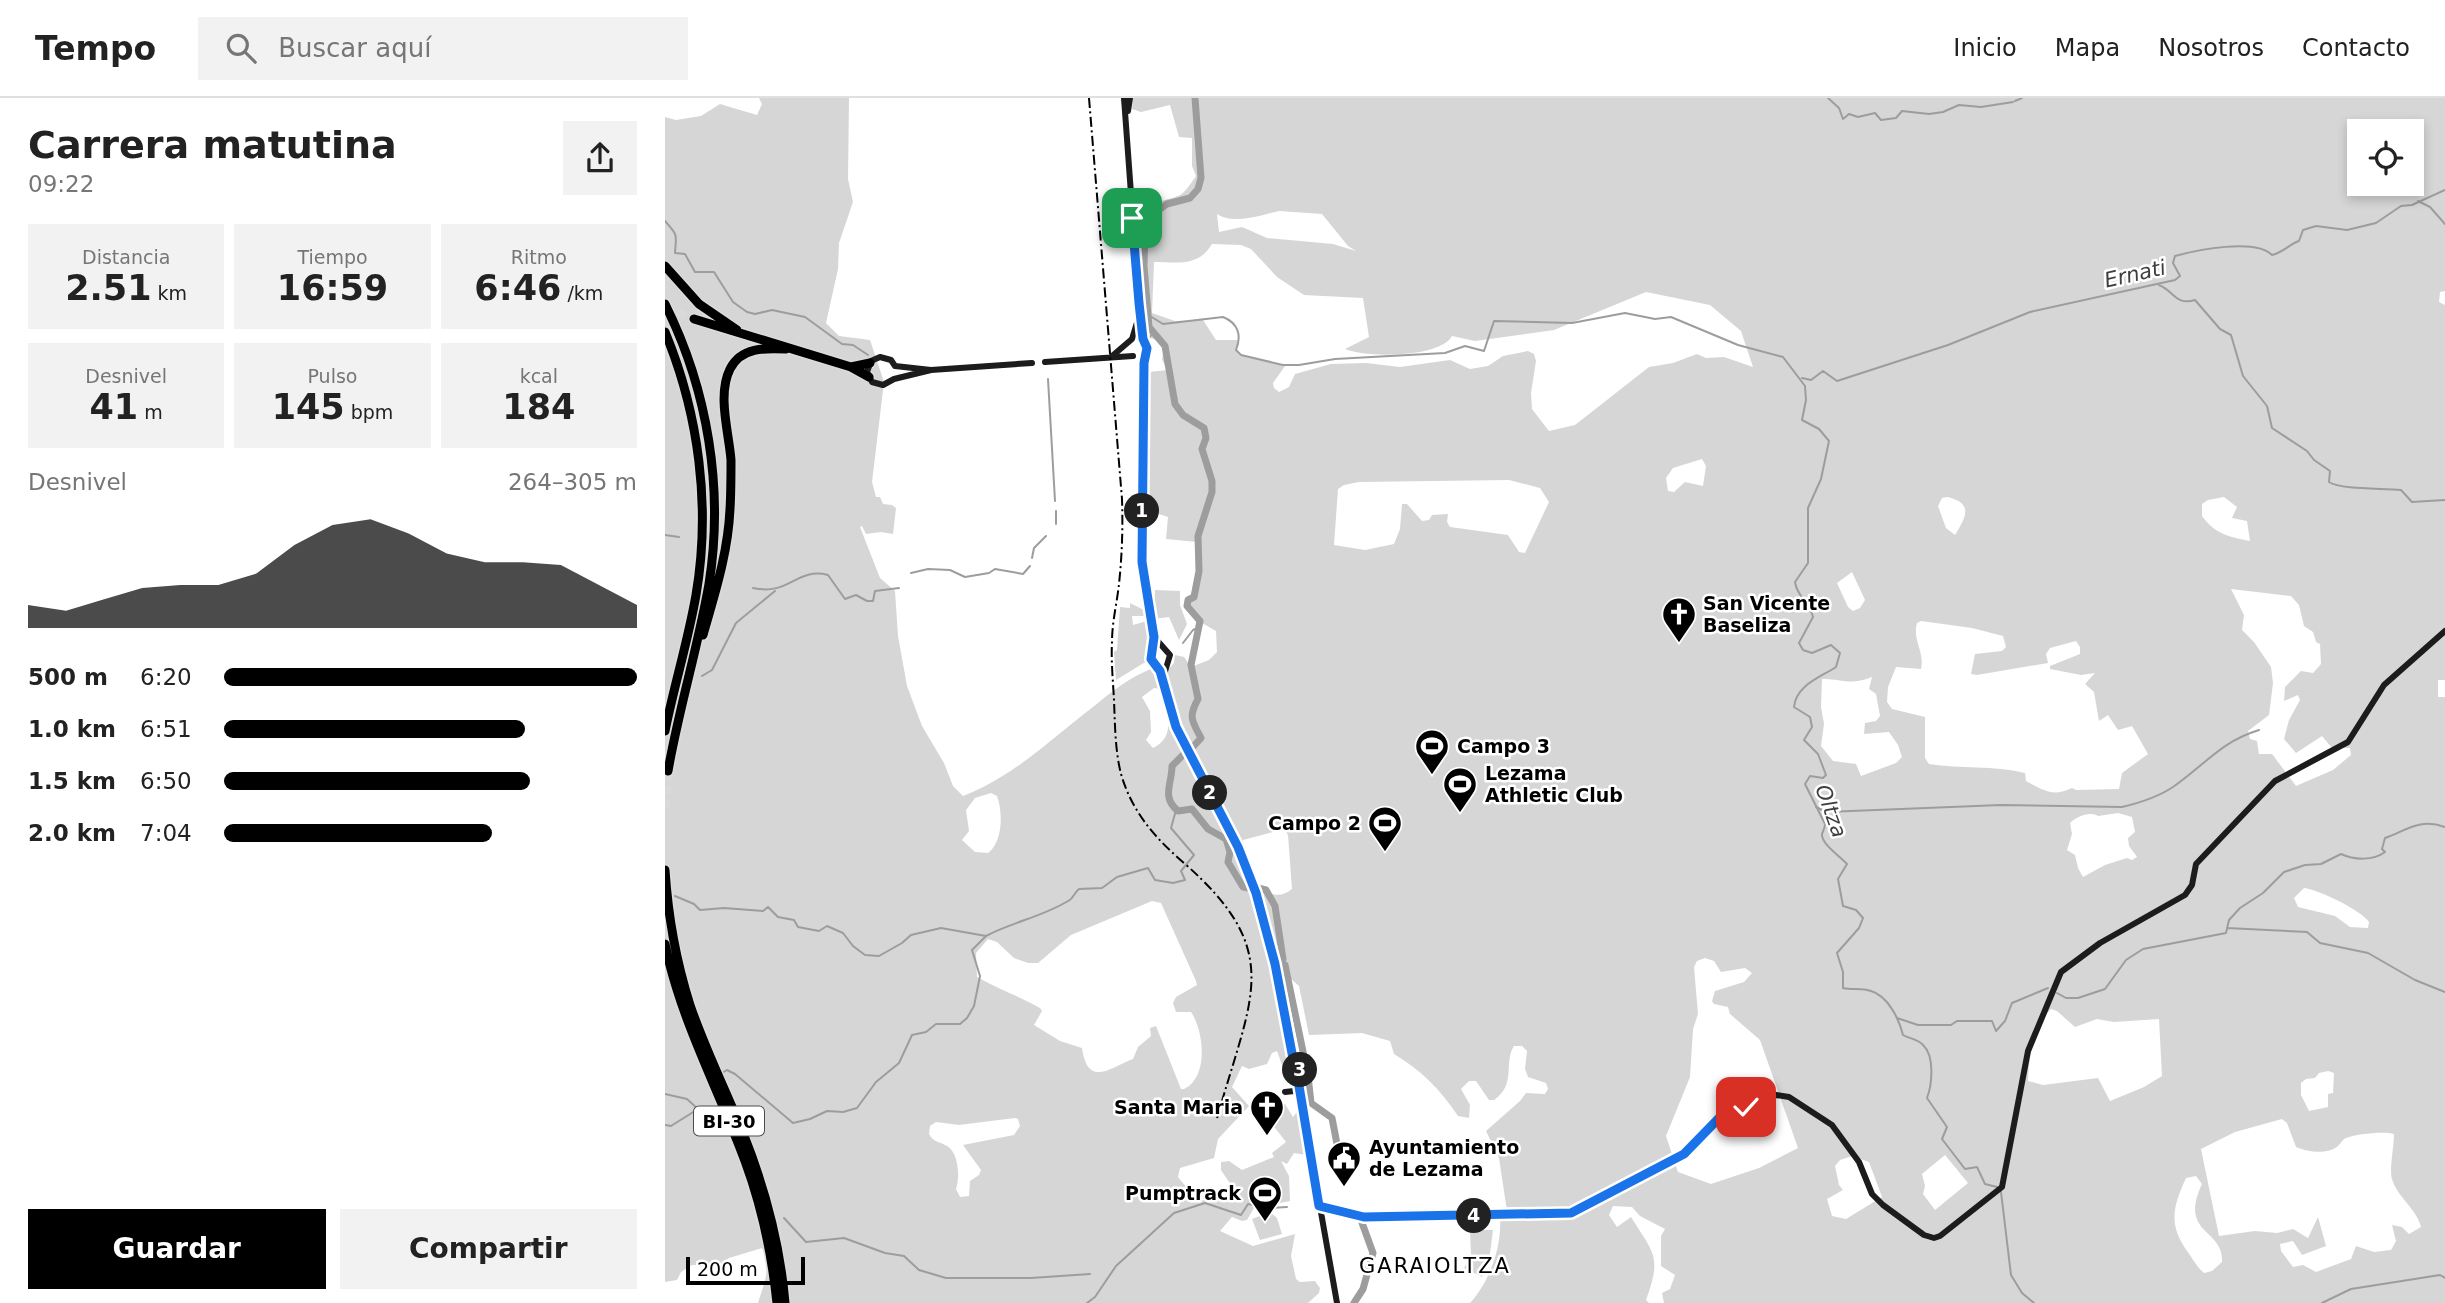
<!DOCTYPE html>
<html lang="es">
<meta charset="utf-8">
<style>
:root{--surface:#fff;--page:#f2f2f2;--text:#222;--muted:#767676;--line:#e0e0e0;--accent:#000}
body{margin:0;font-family:"DejaVu Sans",sans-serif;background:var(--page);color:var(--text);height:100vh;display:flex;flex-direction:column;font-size:26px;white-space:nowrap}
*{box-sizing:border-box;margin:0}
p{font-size:23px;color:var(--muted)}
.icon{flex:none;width:38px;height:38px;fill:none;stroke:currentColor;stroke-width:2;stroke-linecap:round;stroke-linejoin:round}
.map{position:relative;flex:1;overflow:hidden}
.sheet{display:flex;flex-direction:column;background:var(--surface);width:665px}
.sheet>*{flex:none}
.fabs{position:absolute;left:1682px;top:21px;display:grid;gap:14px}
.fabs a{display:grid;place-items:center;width:77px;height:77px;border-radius:0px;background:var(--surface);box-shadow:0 4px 10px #0003;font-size:35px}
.scale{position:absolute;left:21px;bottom:18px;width:119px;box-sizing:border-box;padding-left:7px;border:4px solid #000;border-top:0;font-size:19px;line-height:24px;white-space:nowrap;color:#000;-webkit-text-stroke:5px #fff;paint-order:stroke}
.pin{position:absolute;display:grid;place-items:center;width:60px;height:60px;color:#fff;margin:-30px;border-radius:14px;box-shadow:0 4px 10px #0006}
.km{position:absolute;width:35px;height:35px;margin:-18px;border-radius:50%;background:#222;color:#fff;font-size:19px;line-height:35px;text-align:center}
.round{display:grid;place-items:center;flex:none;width:74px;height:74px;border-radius:0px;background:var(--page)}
.head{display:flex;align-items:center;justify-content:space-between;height:119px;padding:0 28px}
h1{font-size:38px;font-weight:600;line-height:52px}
.figures{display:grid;grid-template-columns:repeat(3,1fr);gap:10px;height:119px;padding:7px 28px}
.figures div{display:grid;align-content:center;border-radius:0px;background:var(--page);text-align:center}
.figures b{font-size:35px;font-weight:600}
.figures small{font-size:19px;font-weight:400}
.figures p{font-size:19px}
.chart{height:196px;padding:14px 28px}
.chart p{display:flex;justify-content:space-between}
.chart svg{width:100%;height:126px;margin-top:7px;fill:var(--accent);opacity:.7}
.button{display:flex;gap:14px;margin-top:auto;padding:14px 28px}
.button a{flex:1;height:80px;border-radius:0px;background:var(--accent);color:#fff;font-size:28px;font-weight:600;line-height:80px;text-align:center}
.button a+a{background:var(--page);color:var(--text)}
ul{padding:0 28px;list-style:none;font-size:23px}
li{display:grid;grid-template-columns:112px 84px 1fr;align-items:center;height:52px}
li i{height:18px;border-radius:9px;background:var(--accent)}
header{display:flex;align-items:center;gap:42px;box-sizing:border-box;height:98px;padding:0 35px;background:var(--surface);border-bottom:2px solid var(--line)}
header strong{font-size:33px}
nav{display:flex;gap:38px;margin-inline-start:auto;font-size:24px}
.search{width:490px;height:63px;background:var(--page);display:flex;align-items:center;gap:18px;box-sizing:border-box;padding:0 24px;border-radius:0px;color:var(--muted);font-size:26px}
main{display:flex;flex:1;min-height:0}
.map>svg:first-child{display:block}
.green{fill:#d6d6d6;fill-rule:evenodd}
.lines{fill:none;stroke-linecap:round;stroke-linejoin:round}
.stream{stroke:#9d9d9d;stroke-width:2}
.river{stroke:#9d9d9d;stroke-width:7}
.highway-tunnel{stroke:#d9d9d9;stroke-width:9;stroke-dasharray:9 4.5;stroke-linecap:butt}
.highway-casing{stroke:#dbdbdb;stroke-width:12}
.secondary{stroke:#1c1c1c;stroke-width:6}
.highway{stroke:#000;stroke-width:9}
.rail{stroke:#000;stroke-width:2;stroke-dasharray:10 3.5 2 3.5;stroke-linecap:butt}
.route-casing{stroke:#fff;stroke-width:14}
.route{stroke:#1a73e8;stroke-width:9}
.labels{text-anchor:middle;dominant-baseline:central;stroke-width:5;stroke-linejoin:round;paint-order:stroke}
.shield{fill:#fff;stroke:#4c4c4c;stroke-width:2}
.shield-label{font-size:18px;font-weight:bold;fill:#000}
.poi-label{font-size:19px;font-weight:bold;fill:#000;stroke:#fff;text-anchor:start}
.water-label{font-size:21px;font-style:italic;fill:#3e3e3e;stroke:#fff}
.neighbourhood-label{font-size:21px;letter-spacing:2px;fill:#000;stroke:#fff}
</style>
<header>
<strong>Tempo</strong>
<div class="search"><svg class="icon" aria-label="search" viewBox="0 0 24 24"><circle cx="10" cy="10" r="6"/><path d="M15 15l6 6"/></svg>Buscar aquí</div>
<nav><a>Inicio</a><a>Mapa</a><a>Nosotros</a><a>Contacto</a></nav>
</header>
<main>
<section class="sheet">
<div class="head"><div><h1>Carrera matutina</h1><p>09:22</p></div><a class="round"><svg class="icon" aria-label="share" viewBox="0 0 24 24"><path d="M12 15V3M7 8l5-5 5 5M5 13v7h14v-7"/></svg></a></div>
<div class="figures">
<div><p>Distancia</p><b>2.51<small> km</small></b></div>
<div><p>Tiempo</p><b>16:59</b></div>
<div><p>Ritmo</p><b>6:46<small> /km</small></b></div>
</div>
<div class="figures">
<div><p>Desnivel</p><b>41<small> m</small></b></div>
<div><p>Pulso</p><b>145<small> bpm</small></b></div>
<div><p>kcal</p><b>184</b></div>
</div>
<div class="chart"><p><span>Desnivel</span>264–305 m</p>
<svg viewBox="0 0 160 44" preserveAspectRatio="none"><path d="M0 44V36L10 38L20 34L30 30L40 29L50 29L60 25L70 15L80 8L90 6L100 11L110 18L120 21L130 21L140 22L150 29L160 36V44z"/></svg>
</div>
<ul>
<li><b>500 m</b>6:20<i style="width:100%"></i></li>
<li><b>1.0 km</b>6:51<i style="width:73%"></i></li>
<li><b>1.5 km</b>6:50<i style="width:74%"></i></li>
<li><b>2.0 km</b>7:04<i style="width:65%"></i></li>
</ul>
<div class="button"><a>Guardar</a><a>Compartir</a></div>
</section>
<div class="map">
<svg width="1780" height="1205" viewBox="0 0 1780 1205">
<rect width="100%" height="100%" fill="#fff"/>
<!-- green -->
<path class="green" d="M94 0H184L183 81 188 104 174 145 173 171 161 225 174 238 205 242 219 284 207 384 211 399H215L218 406 227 407 231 410 228 436 216 434 201 436 197 428 195 429 215 480 230 493 233 538 242 588 257 628 279 665 288 688 298 698C348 679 386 641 428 609 446 594 465 579 488 570L499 576 509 565 510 557 519 559 526 569 544 562 552 554 551 533 530 521 524 510 525 498 534 482 532 444 501 441 503 419 482 412 484 274 503 272 497 262 499 248 495 243 485 240 482 234 477 128 490 105C517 96 514 103 531 78L527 68V40L514 39 505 7 476 14 467 11 468 0H1780V193L1775 194 1774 204 1780 207V582H1773V599H1780V1205H999L997 1195 1005 1191 1010 1177 996 1168V1138L1000 1131 975 1118 967 1109 948 1108 944 1117 952 1129 966 1119C989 1156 997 1158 981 1202L984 1205H805C825 1183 837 1149 835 1119L842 1113 834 1060 821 1033 855 1003 861 995 880 996 883 991 881 985 863 979 860 971 862 953 857 948H849C838 965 852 986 829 1002H824L811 983H804L796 991 805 1007 804 1020 793 1018C775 991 756 972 729 956L725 943 697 935 644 937 634 888 625 880 622 884V896L637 974 621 978 612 953 607 955 602 966 584 971 577 968 567 989 584 1008 553 1041 549 1060 515 1070 513 1079 531 1101 542 1102 569 1097 570 1093 556 1072V1064L564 1063 577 1072 609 1059 607 1055 621 1044 603 1021 607 1014 620 1006 628 1019 632 1014 642 1057 629 1055 622 1066 616 1063 624 1078 625 1103 589 1110 582 1122 577 1123 567 1119 555 1133 588 1148 630 1136 626 1158 631 1181 635 1184 650 1183 655 1190 654 1195 643 1205H93C99 1185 107 1170 97 1150L64 1160 54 1167H27L16 1174 12 1182 0 1184V19L11 22 36 18 55 6 92 17 97 6ZM1694 33H1746V86H1694ZM614 113 657 116 683 148 691 153 668 146 602 140 577 129 554 134 552 116C568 127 596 117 614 113ZM547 146 576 147 586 151 612 179 639 197 698 200 704 239 680 251C701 260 775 260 787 238L810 243 889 232 981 194 1045 207 1076 233 1088 269 1059 259 1041 260 1032 256 1008 265 984 269 910 327 884 333 867 311 866 295 871 263 869 256 863 253 838 258 823 268 805 271 785 262 735 269 701 265 666 266 630 276 624 289 614 294 609 290 608 285 620 268 574 257 571 253 573 242H551L538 222 510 223 487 215 489 164C514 164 533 169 547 146ZM1037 361 1041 368 1038 388 1020 384 1009 394 1003 393 1001 380 1008 370ZM844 382 875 390 884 404 860 455 854 454 843 437 785 429 782 424 783 416 767 417 764 422 757 423 742 406H737L735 431 729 446 700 452 669 447 673 391 679 387 694 384ZM1282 399C1309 405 1301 419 1290 437L1281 430 1273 408 1277 400ZM1559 399 1572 409 1567 420 1582 423 1585 443C1564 439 1550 436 1537 418V406L1543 402ZM1187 474 1200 502 1195 510 1188 513 1183 509 1172 485ZM1566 491 1626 498 1634 507 1639 528 1648 534 1651 544 1655 546 1656 566 1648 575 1636 573 1620 589 1619 603 1633 597 1635 602 1624 622 1619 641 1631 655 1657 638 1667 650H1685L1686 657 1668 672 1631 688 1607 656H1594L1592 643 1585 641 1583 633 1604 617 1608 585 1606 569 1589 544 1577 532 1579 517ZM1256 523 1307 530 1338 538 1341 549 1337 553 1310 556 1306 576 1312 577 1383 565 1381 556 1385 550 1411 543 1415 549V556L1385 568V571L1416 577 1430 575 1420 586 1429 594 1434 623 1443 617 1453 632 1467 628 1483 656 1457 675 1454 691 1411 692 1407 690C1388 699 1379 693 1361 683L1360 675C1328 667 1296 671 1264 666L1260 660V619L1227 611 1222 604 1223 589 1231 569 1256 571C1260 554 1247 542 1252 525ZM1207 579 1204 591 1211 596 1215 618 1211 623 1200 625 1199 636 1224 634 1233 647 1237 659 1231 665 1196 678 1191 666 1168 663 1156 648 1159 626 1156 609 1157 581C1179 581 1184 588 1207 579ZM489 590 496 591C501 612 513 638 488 650L481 642 486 634 485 613 477 599ZM326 695 332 698C338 714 338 744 323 755L310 754 297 742 304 733 301 712 310 700ZM1453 715 1467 719 1470 734 1463 740 1464 748 1472 759 1467 762 1462 760 1440 767 1418 779 1413 770 1410 757 1402 752 1407 736 1405 725C1412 718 1425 713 1433 718ZM619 731 623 737 627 791C598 814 581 763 578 742ZM1639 790C1654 792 1696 812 1704 824L1703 830 1685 829 1670 818 1633 809 1629 800ZM487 803 496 805 531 883 532 887 511 899 508 905 511 914H526C539 933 544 979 519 991H516L491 928 485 930 486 938 473 949 468 961C446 969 423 991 417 950L395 943 369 927 377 913 375 910C354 898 333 891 312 879L311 855 323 841 332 844 349 860 363 865H373L406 837ZM1040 860 1049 863 1056 874 1080 870 1087 875 1079 884 1050 893 1047 903 1049 906 1063 909 1065 916 1095 942 1133 1050 1094 1070 1046 1086 1013 1074 1001 1038 1025 979 1028 931 1033 916 1029 869 1032 863ZM1386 911 1392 913 1410 929 1432 921 1449 924 1494 921 1497 978 1479 989 1445 1003 1433 980 1378 987 1363 983C1364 959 1368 930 1386 911ZM1663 973 1669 975 1668 995 1663 996V1009L1644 1013 1636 997V985L1641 981 1650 980 1654 975ZM350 1020 353 1021 355 1028 349 1037 298 1047 316 1072 314 1077 305 1083 304 1098 295 1099 291 1091C295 1080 294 1055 282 1048 274 1043 269 1045 264 1036L265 1028 271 1024 294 1027ZM1617 1021 1622 1025 1631 1049C1643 1054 1662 1057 1673 1048 1676 1045 1678 1041 1681 1040 1691 1036 1719 1033 1729 1036 1729 1049 1724 1072 1727 1081 1732 1099 1752 1111 1756 1129L1744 1136 1737 1129 1727 1127 1731 1143 1726 1152 1709 1154 1691 1148 1686 1161 1651 1174 1638 1167 1628 1169 1616 1153 1615 1146 1628 1143 1637 1157 1661 1148 1653 1119 1643 1140 1628 1131 1612 1135 1590 1133 1554 1138 1536 1051 1570 1034ZM1280 1057 1303 1085 1270 1112 1258 1096 1260 1088 1257 1076ZM1187 1058 1204 1064 1217 1099 1181 1121 1167 1118 1162 1101 1178 1092 1174 1087 1170 1068 1175 1062ZM1531 1078 1537 1086C1513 1137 1559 1130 1557 1164L1547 1173 1539 1175C1531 1168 1528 1161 1522 1153 1503 1126 1508 1109 1521 1080Z
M490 492 515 493V507L522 526 514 542 504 519 489 521Z
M465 505 479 512 480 518H467L468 527 482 523 487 549 482 563 451 582 449 554 452 552 455 509 465 510Z
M605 1114 612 1120 617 1136 595 1142 587 1121Z
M805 1132H828L824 1163 817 1179 799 1170 806 1157Z"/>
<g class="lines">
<!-- stream -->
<path class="stream" d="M1163 0 1174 10 1178 21 1184 16 1193 19 1210 15 1216 22 1231 20 1237 13 1264 16 1278 14 1294 7 1316 9 1348 4
M1350 3 1357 0
M1753 103 1765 109 1780 126
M0 123C14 139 11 136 10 155L20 156 30 174H49L68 204 82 214 90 216 107 212 140 219 177 246 188 247 203 257
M1494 187C1509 193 1511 208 1530 202L1555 231 1566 237 1578 278 1602 308 1607 330 1642 353 1649 362 1665 373 1664 384C1676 392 1718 390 1736 392L1747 404 1780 402
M485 218 498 226 558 219C573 225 577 237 571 252L576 257 618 267H634L670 261 780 255 800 248 819 253 829 223 907 225 960 215 990 221 1006 219 1073 247 1118 259 1140 288 1141 302 1137 322 1154 331 1164 343 1156 381 1143 410V465L1130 484C1132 499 1145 505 1148 519L1134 545 1138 552 1147 555 1166 547 1175 555 1171 569C1156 579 1131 587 1129 609L1145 619 1147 629 1139 642 1153 656 1161 677 1158 680 1145 678 1140 686 1160 726C1160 730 1158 733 1157 736 1156 746 1176 759 1182 766L1173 781 1178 808 1191 812 1198 820 1194 830 1172 855 1178 874V890C1187 892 1197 890 1206 893 1223 898 1234 921 1238 937 1245 941 1253 941 1258 947 1270 958 1267 987 1262 1000L1282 1029 1277 1041 1300 1071 1312 1069 1320 1086 1332 1089
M484 240 488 235
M1137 280 1146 282 1158 273 1172 283 1283 247 1365 214 1510 182 1515 178 1508 165 1510 158C1532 152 1590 140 1607 157 1619 154 1623 147 1634 143L1638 132 1651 128 1682 132 1711 125 1736 108 1747 107 1780 92
M383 281 390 403
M391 426V413
M0 437 14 439
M367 460 369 450 381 438
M246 475 263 471 285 472 300 479 324 475 330 471 358 476 365 468
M88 490C125 498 131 469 163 477L180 501 191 497 202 503H208L210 493 234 490
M518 545 528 532 535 529
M37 578 47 572 71 525 110 493
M1151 709 1161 714 1336 707 1457 709C1474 705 1493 699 1508 689 1540 667 1555 644 1594 632
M10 798 29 806 35 812 59 810 98 813 103 809 113 819 129 822 133 829 154 833 162 828 178 835 188 848 200 857 214 858 237 845 246 837 276 830 321 838C347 824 377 819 403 803 408 801 409 795 414 791L437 790 452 779 483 770 490 782 508 785 520 782 516 773 529 757 506 730 511 712
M1562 830 1642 834 1655 845 1703 855 1750 882 1780 894
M1392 895 1401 900H1413L1440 891 1461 862 1478 851 1561 835 1564 822 1575 810 1598 795 1619 774 1640 767 1656 766 1676 756C1689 762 1708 763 1720 754L1717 751 1720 740C1742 732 1755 720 1780 729
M1232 920 1253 927H1286L1292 923H1327L1331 933 1340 923 1347 905 1383 890
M57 975 62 972 70 976 128 1025 145 1021 162 1013 178 1014 192 1010 211 984 234 965 247 937 261 934 271 926H295L302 920 309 908 315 878 307 852 321 838
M0 996 22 1001 33 1011 6 1028 0 1027
M1336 1094 1346 1177 1357 1195 1369 1205
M119 1120 141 1144 179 1140 220 1155 239 1158 254 1172 281 1180H366L425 1176
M422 1205 430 1199 451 1168 509 1115 540 1105 576 1117 583 1106 605 1110 622 1109
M1657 1205 1686 1191 1775 1177 1780 1180"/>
<!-- river -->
<path class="river" d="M527 650 536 640C527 623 523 619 533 601L526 567 535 523 522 508 523 502 529 499 534 473 533 438 547 394V383L537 351 541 340 539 330 518 317 510 306 500 248 484 229 479 168 480 127 484 119 502 106 525 100 533 91 536 80 530 0
M519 656 507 668C507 686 496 699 513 713L527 711 543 731 561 741 565 754 563 764 578 789 584 790
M593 790 601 792 610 808 618 861
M620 867 641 968
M643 978 646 1005 667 1020 672 1046 682 1059 684 1067
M689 1205 698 1191 708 1155 696 1122"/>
<!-- highway-tunnel -->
<path class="highway-tunnel" d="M0 210 29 221
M0 710 3 673"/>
<!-- highway casing -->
<g class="highway-casing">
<path id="highway" d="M0 168 34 206 72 232
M0 206C43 292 59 391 44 486 33 549 14 610 3 673
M29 221 186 269 204 279
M0 234C34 316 46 409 31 497 23 543 9 588 0 633
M186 269 205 265
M38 537C50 495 63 455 65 411 66 395 66 378 66 362 64 335 52 297 65 271 76 249 100 250 121 251
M0 772C3 818 11 863 25 907 40 951 61 993 78 1035 100 1090 115 1146 120 1205
M0 846C16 923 53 990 80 1063 97 1109 107 1157 112 1205"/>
</g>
<!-- secondary -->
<path class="secondary" d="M459 0 474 205 478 241 482 250 479 265V482L490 540 505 557 498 580
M463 13 465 0
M446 259 467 241 473 221
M380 264 468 258
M266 272 230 268 226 262 215 259 206 263 202 274 207 284 218 287 229 281 266 272 367 265
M488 533 486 561 497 579 508 622 573 749 594 803 610 866 630 971 636 975 633 984 672 1205
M630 971 625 978 633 982
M620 994 629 993 635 997
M654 1108 686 1118 699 1119 906 1115 1019 1056 1057 1017 1078 1011 1097 998 1111 997 1124 999 1167 1027 1194 1064 1207 1096 1218 1107 1259 1137 1269 1140 1275 1138 1337 1089 1363 953 1396 874 1435 845 1520 797 1527 787 1531 766 1610 683 1683 644 1719 587 1780 533"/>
<!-- highway -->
<use href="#highway" class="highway"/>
<!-- rail -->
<path class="rail" d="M424 0 457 401C458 430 457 458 454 486 452 505 447 524 447 544 446 563 448 583 449 602 450 626 450 652 456 676 467 714 490 740 519 765 616 850 589 894 557 1003
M552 1020 554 1015"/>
</g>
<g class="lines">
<!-- route casing -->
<g class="route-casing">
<path id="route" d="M467 120 474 205 478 241 482 250 479 265 477 464 489 539 486 561 495 573 511 629 573 749 591 795 610 866 630 971 636 975 633 982 654 1108 699 1119 906 1115 1019 1056 1057 1017 1081 1009"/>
</g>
<!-- route -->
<use href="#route" class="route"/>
</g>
<!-- icons -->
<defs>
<g id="church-pin" transform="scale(1.75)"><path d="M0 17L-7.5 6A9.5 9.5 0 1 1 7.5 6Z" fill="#000" stroke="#fff"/><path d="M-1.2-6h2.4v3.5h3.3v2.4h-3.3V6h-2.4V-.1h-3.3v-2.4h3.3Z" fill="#fff"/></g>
<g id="stadium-pin" transform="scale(1.75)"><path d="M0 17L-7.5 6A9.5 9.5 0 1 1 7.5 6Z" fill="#000" stroke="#fff"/><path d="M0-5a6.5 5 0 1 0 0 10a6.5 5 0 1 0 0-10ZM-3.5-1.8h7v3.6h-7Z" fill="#fff"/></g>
<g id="civic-pin" transform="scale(1.75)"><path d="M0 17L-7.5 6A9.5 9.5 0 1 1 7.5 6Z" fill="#000" stroke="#fff"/><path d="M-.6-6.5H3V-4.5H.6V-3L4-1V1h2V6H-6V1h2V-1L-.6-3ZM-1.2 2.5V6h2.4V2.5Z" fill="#fff"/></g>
</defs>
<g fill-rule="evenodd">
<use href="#church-pin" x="1014" y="516"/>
<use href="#stadium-pin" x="767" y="648"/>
<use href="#stadium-pin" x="795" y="686"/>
<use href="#stadium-pin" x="720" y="725"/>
<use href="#church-pin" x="602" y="1009"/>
<use href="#civic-pin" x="679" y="1060"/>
<use href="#stadium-pin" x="600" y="1095"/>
</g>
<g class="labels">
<!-- shield labels -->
<rect class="shield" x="29" y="1008.5" width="70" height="29" rx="5"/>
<g class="shield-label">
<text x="64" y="1023">BI-30</text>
</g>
<!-- poi labels -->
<g class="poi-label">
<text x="1038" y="505">San Vicente<tspan x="1038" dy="22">Baseliza</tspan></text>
<text x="792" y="648">Campo 3</text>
<text x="820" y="675">Lezama<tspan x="820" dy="22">Athletic Club</tspan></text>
<text x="696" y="725" text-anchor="end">Campo 2</text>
<text x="578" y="1009" text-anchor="end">Santa Maria</text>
<text x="704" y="1049">Ayuntamiento<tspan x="704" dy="22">de Lezama</tspan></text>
<text x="576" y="1095" text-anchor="end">Pumptrack</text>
</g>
<!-- water labels -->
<g class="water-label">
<text transform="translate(1470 176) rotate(-13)">Ernati</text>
<text transform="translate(1166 713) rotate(70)">Oltza</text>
</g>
<!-- neighbourhood labels -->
<g class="neighbourhood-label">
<text x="770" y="1168">GARAIOLTZA</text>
</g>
</g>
</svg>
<div class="fabs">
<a><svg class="icon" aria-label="locate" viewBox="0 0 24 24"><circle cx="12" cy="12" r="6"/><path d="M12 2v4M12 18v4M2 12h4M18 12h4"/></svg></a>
</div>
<div class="scale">200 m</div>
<div class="pin" style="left:467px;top:120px;background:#1e9e55"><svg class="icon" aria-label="arrive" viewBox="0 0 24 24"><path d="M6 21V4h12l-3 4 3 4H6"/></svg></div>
<div class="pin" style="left:1081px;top:1009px;background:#d93025"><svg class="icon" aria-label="check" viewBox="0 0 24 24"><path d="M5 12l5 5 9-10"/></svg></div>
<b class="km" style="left:477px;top:413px">1</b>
<b class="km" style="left:545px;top:695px">2</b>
<b class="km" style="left:635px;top:972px">3</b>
<b class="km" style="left:809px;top:1118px">4</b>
</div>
</main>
